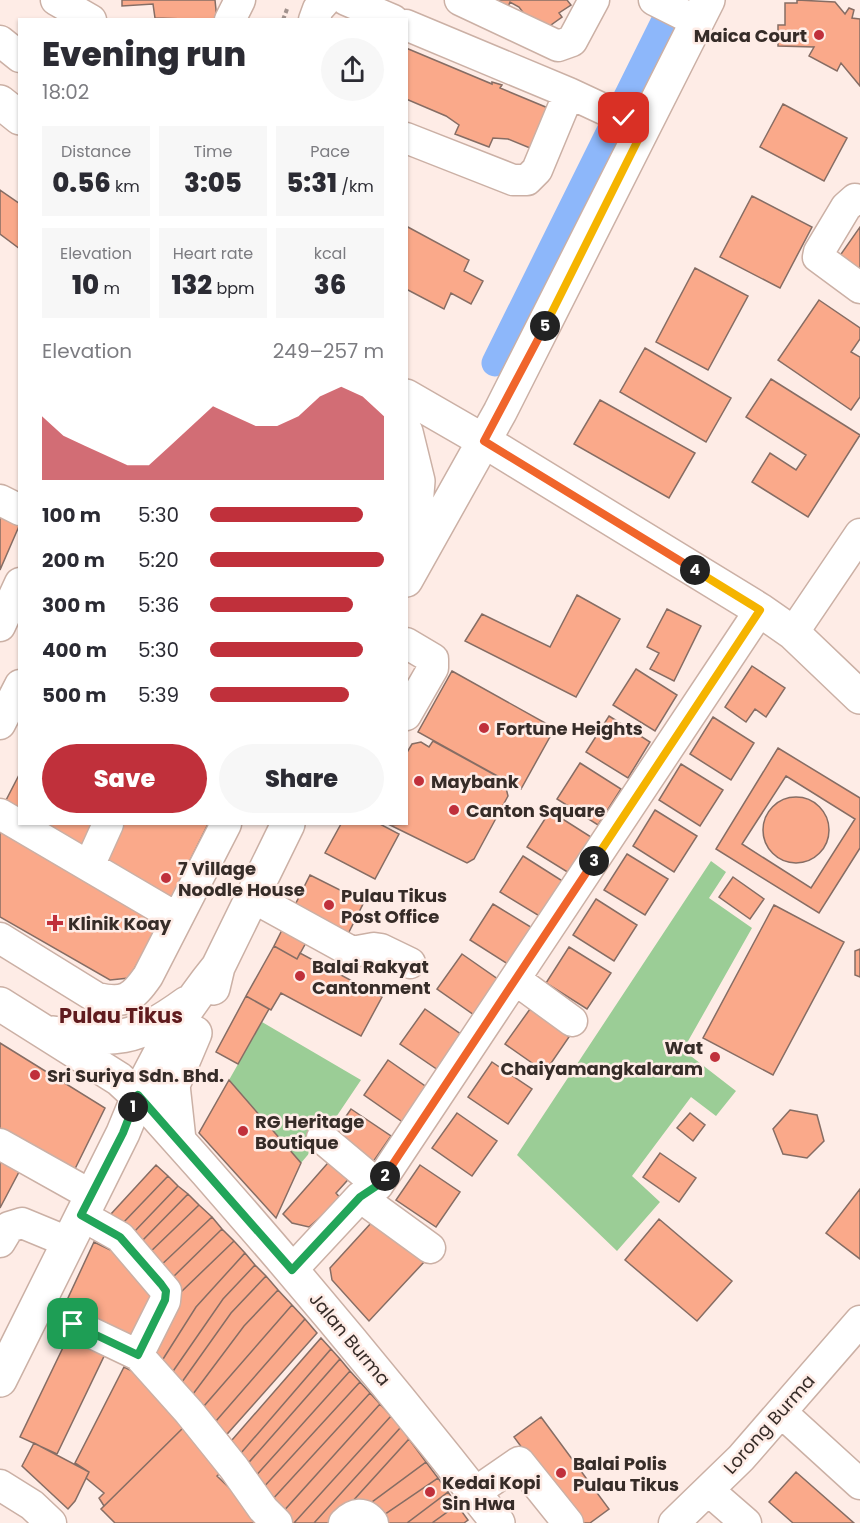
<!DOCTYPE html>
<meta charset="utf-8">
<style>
:root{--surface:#fff;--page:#f7f7f7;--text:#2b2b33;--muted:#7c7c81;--accent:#c0303b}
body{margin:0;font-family:Poppins,sans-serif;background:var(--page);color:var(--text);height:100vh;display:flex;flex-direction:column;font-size:22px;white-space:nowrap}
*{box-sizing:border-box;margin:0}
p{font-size:20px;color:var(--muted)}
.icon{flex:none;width:33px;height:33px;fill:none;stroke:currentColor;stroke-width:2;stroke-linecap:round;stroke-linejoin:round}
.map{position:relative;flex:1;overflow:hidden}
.drawer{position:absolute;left:18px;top:18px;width:390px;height:807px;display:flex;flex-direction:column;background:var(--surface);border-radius:0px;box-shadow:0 2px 4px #0004}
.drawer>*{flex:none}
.pin{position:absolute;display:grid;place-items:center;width:51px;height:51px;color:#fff;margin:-26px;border-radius:12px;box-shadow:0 3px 9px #0006}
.km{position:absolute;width:30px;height:30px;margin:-15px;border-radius:50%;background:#222;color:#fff;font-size:16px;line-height:30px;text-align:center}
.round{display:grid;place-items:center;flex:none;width:63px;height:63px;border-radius:32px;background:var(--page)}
.headline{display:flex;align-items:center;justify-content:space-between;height:102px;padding:0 24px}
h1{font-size:33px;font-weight:800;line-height:45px}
.metrics{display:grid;grid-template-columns:repeat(3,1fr);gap:9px;height:102px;padding:6px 24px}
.metrics div{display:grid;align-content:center;border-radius:0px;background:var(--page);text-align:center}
.metrics b{font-size:26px;font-weight:800}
.metrics small{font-size:16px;font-weight:400}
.metrics p{font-size:16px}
.chart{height:168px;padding:12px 24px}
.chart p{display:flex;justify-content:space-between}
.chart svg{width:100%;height:108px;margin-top:6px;fill:var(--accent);opacity:.7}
.action{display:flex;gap:12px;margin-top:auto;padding:12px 24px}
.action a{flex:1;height:69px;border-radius:36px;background:var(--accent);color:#fff;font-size:24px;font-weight:800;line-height:69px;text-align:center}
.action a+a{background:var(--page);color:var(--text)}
ul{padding:0 24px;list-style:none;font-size:20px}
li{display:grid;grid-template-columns:96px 72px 1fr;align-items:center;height:45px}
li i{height:15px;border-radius:8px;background:var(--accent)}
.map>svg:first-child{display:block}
.green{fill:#9bcd96}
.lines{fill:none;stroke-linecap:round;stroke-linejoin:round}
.canal{stroke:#8db7fa;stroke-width:27}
.building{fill:#faa98a;stroke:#866d64;stroke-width:1.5;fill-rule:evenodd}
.minor-casing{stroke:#cbb0a5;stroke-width:33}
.major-casing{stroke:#cbb0a5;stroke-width:36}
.path{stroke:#a1928d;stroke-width:4;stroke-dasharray:4.5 3;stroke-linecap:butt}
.minor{stroke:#fff;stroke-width:30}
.major{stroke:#fff;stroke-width:33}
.split-1-casing{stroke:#fff;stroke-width:12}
.split-2-casing{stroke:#fff;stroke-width:12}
.split-3-casing{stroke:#fff;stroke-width:12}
.split-4-casing{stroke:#fff;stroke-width:12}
.split-5-casing{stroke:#fff;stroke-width:12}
.split-6-casing{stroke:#fff;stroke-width:12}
.split-1{stroke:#22a559;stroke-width:8}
.split-2{stroke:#22a559;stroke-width:8}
.split-3{stroke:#f0652b;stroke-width:8}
.split-4{stroke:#f5b400;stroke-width:8}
.split-5{stroke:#f0652b;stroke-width:8}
.split-6{stroke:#f5b400;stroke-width:8}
.poi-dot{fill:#c0303b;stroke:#feece6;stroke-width:2}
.labels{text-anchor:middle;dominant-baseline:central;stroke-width:5;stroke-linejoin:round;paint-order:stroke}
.poi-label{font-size:18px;font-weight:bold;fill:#362c28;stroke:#feece6;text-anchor:start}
.street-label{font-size:18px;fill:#362c28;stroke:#feece6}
.quarter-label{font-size:21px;font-weight:bold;fill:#601b1e;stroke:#feece6}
</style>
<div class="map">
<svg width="860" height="1523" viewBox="0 0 860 1523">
<rect width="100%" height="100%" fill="#feece6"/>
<!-- green -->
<path class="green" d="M711 861 726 872 709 898 752 928 683 1050 736 1091 716 1116 691 1097 632 1176 660 1202 617 1251 517 1155Z
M262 1022 361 1080 322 1138 301 1163 229 1080Z"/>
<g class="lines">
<!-- canal -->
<path class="canal" d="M495 363 675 0"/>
</g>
<!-- building -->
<path class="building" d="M122 0H215L217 20 155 18 153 4 122 6Z
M493 0H567L571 5 559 13 562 17 544 30 534 27 519 7 510 2 508 7Z
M797 0 835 2 845 14 849 8 854 10 852 18 860 19V86L841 63 837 71 809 56 814 47 778 46V25H785V3H797Z
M406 48 492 84V82L502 85 500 88 548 108 530 148 508 139 493 138 489 147 455 134 459 125 446 116 406 99Z
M783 104 847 138 824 181 760 147Z
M0 190 20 204V249L0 234Z
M752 196 812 227 780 288 720 257Z
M406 226 469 260 464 271 483 281 471 304 451 293 444 309 406 289Z
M860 227V271L839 257Z
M695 268 748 296 708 370 656 342Z
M819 300 860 328V339L851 352 860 357V397L851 410 778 360Z
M645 348 731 398 706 442 620 392Z
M771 379 860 435 808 517 752 482 770 453 796 470 806 455 746 417Z
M600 400 695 453 669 498 574 444Z
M0 515 20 524 0 570Z
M577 595 620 619 576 697 465 641 482 614 550 647Z
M667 609 701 626 674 681 650 669 659 653 647 647Z
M752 666 785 688 766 717 755 709 746 722 725 707Z
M636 669 677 695 655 731 613 705Z
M452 671 547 724 551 735 521 789 418 732Z
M609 716 650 742 628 778 586 752Z
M713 717 754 743 731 780 690 754Z
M433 741 504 780 501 785 506 788 508 796 474 859 467 863 390 825 406 824V754L412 744 421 742 429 747Z
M778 748 860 798V848L819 913 716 849ZM786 776 855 819 811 888 742 844Z
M580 763 621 789 598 825 557 799Z
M681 764 723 790 700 826 659 800Z
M20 773V820L1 810Z
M763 830a33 33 0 1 1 66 0a33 33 0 1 1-66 0Z
M655 810 697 836 674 872 633 846Z
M550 811 591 837 569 873 527 847Z
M26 824H103L88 858Z
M122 824H208L169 903 106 859Z
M341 824H380L399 834 375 879 325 853Z
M0 828 160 923 129 978 110 980 0 917Z
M627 854 668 879 645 915 604 890Z
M523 856 564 882 541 917 500 892Z
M310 875 364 902 347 936 293 909Z
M733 877 764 899 750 919 719 897Z
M596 899 637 925 614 961 573 935Z
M493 904 534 929 511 966 470 940Z
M774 905 844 942 773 1075 703 1038Z
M284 926 308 939 297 959 274 946Z
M274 946 297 959 300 953 382 997 361 1036 281 993 271 1010 246 996Z
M569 947 611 973 587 1009 546 983Z
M860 949V977L855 975V951Z
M462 954 502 982 477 1017 437 989Z
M246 996 269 1009 238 1064 216 1052Z
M425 1009 465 1037 441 1072 400 1044Z
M530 1009 569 1037 545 1072 505 1044Z
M0 1043 105 1108 70 1179 0 1138Z
M388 1060 428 1088 404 1123 364 1095Z
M492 1062 532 1089 508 1124 468 1097Z
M229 1080 301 1163 276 1218 199 1133Z
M351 1109 391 1136 373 1162 333 1135Z
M790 1110 817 1115 824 1141 807 1158 783 1154 773 1129Z
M457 1113 497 1141 472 1176 432 1148Z
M690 1113 705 1125 693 1141 677 1128Z
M660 1153 696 1178 679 1202 643 1177Z
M334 1156 354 1173 336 1193 341 1199 309 1227 292 1223 283 1214Z
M0 1159 20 1170 0 1208Z
M156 1165 168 1176 122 1224 111 1214Z
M420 1165 460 1192 436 1227 396 1200Z
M168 1176 178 1186 133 1233 122 1224Z
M178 1186 188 1194 141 1242 133 1233Z
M860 1189V1259L826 1233Z
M188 1194 199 1205 146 1256 141 1242Z
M199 1205 212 1217 158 1268 146 1256Z
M212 1217 222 1229 169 1281 158 1268Z
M659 1219 732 1281 697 1321 625 1260Z
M372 1222 425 1261 369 1321 332 1280 330 1268Z
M222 1229 234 1241 180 1293 169 1281Z
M234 1241 245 1253 196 1307 158 1367 149 1349 180 1293Z
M94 1242 129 1259 156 1290 130 1344 61 1313Z
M245 1253 255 1265 223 1299 169 1377 158 1367 196 1307Z
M255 1265 266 1276 231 1313 177 1389 169 1377 223 1299Z
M266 1276 278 1290 244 1326 187 1402 177 1389 231 1313Z
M278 1290 292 1305 197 1414 187 1402 244 1326Z
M292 1305 305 1319 209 1429 197 1414Z
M305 1319 317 1333 220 1442 209 1429Z
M70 1333 107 1350 57 1454 20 1437Z
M321 1338 331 1349 235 1460 225 1448Z
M331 1349 340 1359 243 1469 235 1460Z
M340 1359 350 1371 252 1480 243 1469Z
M124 1367 138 1374 188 1423 104 1506 99 1498 104 1493 86 1478 89 1472 75 1463Z
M350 1371 360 1382 261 1490 252 1480Z
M360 1382 370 1393 271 1501 261 1490Z
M370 1393 380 1404 281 1514 271 1501Z
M380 1404 391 1416 294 1523H291L281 1514Z
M391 1416 401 1427 314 1523H294Z
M541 1417 609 1509 590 1523H577L514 1437Z
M185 1426 226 1468 217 1476 266 1523H115L101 1509Z
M401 1427 409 1439 351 1503 332 1523H314Z
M409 1439 426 1462 368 1505 351 1503Z
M34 1443 89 1472 75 1501 68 1509 22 1466Z
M426 1462 438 1478 378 1519 368 1505Z
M796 1472 854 1523H793L769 1502Z
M438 1478 448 1492 407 1523H381L378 1519Z
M448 1492 457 1505 432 1523H407Z
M457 1505 468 1520 464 1523H432Z"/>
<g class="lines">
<!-- minor casing -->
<g class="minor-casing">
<path id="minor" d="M56 0 91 20
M346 0 393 20
M460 0 558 46 572 41 594 0
M654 0 698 22
M230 20 240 0
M314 20 318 9 326 0
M406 25 569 93 644 128
M0 41 20 57
M406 138 513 180H527L537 170 569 93
M860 200 855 199 846 207 819 252 818 257 860 288
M0 500 20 510
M0 626 20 583
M793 633 860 534
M406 643 433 659V668L406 715
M0 724 20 685
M0 814 177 918
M89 866 108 824
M252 897 352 952 374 948 381 949 410 963
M0 938 97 998C124 1004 132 999 148 976L226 824
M516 980 572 1021
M322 1138 378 1185
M0 1144 91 1195
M360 1197 430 1248
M81 1215 120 1237 166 1291 165 1301 138 1355
M0 1242 9 1227 22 1223 68 1242
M292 1270 360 1197 378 1185 760 610
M73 1324 138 1355 189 1412 234 1468 263 1509 277 1523
M781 1412 860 1484
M0 1485 32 1505 51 1523
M708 1490 746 1523
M474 1493 519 1462 568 1523
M344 1523C354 1513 364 1511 373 1523
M674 1523 741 1458 860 1321"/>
</g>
<!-- major casing -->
<g class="major-casing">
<path id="major" d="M0 102 20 118
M406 396 484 441 760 610 793 633 860 697
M406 432 418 481 415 519 407 561
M406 580 500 412 708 0
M213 988 218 967 288 824
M0 1004 119 1079 145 1103C268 1239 385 1379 498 1523
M53 1033C117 1041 133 1042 187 1003
M179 1140 173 1085 195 1033
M0 1380 123 1133C146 1074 178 1016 218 967"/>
</g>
<!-- path -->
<path class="path" d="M283 20 287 9"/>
<!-- minor -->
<use href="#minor" class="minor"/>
<!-- major -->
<use href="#major" class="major"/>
</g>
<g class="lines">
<!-- split-1 casing -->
<g class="split-1-casing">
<path id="split-1" d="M73 1324 138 1355 165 1300 166 1291 161 1284 120 1237 81 1215 123 1133 133 1107"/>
</g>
<!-- split-2 casing -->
<g class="split-2-casing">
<path id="split-2" d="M133 1107 138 1095 292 1270 360 1197 378 1185 385 1176"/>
</g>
<!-- split-3 casing -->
<g class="split-3-casing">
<path id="split-3" d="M385 1176 594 861"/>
</g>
<!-- split-4 casing -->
<g class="split-4-casing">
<path id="split-4" d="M594 861 760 610 695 570"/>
</g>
<!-- split-5 casing -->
<g class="split-5-casing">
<path id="split-5" d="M545 326 484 441 695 570"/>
</g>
<!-- split-6 casing -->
<g class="split-6-casing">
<path id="split-6" d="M545 326 644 128 624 118"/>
</g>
<!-- split-1 -->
<use href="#split-1" class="split-1"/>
<!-- split-2 -->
<use href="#split-2" class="split-2"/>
<!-- split-3 -->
<use href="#split-3" class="split-3"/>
<!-- split-4 -->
<use href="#split-4" class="split-4"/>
<!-- split-5 -->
<use href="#split-5" class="split-5"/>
<!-- split-6 -->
<use href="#split-6" class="split-6"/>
</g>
<!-- markers -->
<g class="poi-dot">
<circle cx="819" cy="35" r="6"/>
<circle cx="484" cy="728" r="6"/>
<circle cx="419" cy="781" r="6"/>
<circle cx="454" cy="810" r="6"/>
<circle cx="166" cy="878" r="6"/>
<circle cx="329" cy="905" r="6"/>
<path d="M52 914h6v6h6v6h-6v6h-6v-6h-6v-6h6z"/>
<circle cx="300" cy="976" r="6"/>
<circle cx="715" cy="1057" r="6"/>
<circle cx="35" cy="1075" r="6"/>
<circle cx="243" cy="1131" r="6"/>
<circle cx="561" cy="1473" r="6"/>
<circle cx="430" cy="1492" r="6"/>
</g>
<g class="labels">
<!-- poi labels -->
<g class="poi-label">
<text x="807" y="35" text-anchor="end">Maica Court</text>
<text x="496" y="728">Fortune Heights</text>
<text x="431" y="781">Maybank</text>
<text x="466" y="810">Canton Square</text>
<text x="178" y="868">7 Village<tspan x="178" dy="21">Noodle House</tspan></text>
<text x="341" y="895">Pulau Tikus<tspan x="341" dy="21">Post Office</tspan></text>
<text x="68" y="923">Klinik Koay</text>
<text x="312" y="966">Balai Rakyat<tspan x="312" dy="21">Cantonment</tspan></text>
<text x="703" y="1047" text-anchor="end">Wat<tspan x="703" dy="21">Chaiyamangkalaram</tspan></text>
<text x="47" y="1075">Sri Suriya Sdn. Bhd.</text>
<text x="255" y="1121">RG Heritage<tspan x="255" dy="21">Boutique</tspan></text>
<text x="573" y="1463">Balai Polis<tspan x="573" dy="21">Pulau Tikus</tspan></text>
<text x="442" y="1482">Kedai Kopi<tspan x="442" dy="21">Sin Hwa</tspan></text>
</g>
<!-- street labels -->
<g class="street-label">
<text transform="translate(350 1339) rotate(50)">Jalan Burma</text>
<text transform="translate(769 1424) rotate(-48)">Lorong Burma</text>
</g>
<!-- quarter labels -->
<g class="quarter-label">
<text x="121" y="1015">Pulau Tikus</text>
</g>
</g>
</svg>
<div class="pin" style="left:73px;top:1324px;background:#1e9e55"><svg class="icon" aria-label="arrive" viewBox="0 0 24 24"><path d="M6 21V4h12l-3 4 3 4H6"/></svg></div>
<div class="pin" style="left:624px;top:118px;background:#d93025"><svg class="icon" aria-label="check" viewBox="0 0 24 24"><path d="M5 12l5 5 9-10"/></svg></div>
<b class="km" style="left:133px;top:1107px">1</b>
<b class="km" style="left:385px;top:1176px">2</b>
<b class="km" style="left:594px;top:861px">3</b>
<b class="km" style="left:695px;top:570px">4</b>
<b class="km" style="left:545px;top:326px">5</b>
<section class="drawer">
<div class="headline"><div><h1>Evening run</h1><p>18:02</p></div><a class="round"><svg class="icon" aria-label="share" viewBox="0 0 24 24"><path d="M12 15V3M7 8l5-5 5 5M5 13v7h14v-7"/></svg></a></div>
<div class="metrics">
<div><p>Distance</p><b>0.56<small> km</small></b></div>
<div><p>Time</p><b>3:05</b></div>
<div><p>Pace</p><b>5:31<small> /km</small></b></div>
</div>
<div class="metrics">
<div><p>Elevation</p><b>10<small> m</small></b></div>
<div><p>Heart rate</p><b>132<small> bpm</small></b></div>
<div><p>kcal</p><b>36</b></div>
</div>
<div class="chart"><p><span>Elevation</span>249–257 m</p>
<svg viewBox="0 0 160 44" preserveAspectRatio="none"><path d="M0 44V18L10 26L20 30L30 34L40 38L50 38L60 30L70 22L80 14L90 18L100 22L110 22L120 18L130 10L140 6L150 10L160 18V44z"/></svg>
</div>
<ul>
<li><b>100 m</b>5:30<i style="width:88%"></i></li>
<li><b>200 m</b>5:20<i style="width:100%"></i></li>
<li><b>300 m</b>5:36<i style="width:82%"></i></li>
<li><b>400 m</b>5:30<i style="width:88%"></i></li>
<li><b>500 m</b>5:39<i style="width:80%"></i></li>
</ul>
<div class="action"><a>Save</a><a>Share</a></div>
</section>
</div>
